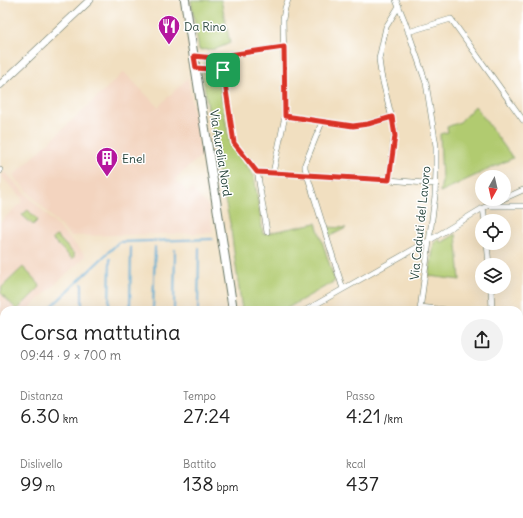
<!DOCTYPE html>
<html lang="it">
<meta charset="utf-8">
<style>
:root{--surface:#fff;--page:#f2f2f2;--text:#222;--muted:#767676}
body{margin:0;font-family:Delius,sans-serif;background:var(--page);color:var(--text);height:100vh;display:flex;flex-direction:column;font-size:15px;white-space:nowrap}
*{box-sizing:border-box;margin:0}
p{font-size:13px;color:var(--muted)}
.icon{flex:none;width:22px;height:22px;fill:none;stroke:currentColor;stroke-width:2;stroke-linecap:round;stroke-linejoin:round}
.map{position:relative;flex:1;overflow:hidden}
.side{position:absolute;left:0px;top:306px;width:523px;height:212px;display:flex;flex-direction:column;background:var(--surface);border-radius:12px 12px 0 0;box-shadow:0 4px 16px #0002}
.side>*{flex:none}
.needle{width:26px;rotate:188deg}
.tools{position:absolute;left:475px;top:170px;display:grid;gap:8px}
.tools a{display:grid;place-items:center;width:36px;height:36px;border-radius:50%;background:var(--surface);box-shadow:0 4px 16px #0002;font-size:20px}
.pin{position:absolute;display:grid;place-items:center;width:34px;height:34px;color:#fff;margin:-17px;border-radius:8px;box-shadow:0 2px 6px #0006}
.round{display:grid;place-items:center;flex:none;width:42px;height:42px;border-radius:21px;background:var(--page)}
.summary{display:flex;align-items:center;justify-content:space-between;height:68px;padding:0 20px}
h1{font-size:22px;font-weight:600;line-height:30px}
.figures{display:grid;grid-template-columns:repeat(3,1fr);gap:6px;height:68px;padding:4px 20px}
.figures div{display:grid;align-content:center}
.figures b{font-size:20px;font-weight:600}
.figures small{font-size:11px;font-weight:400}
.figures p{font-size:11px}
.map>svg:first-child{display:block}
.built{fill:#f3d4bf}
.green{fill:#b1cb70;stroke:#688452}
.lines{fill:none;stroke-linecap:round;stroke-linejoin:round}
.stream{stroke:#58a7d2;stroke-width:2}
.street-casing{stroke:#687665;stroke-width:6}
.secondary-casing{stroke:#687665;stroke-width:8}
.primary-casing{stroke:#687665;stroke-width:10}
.street{stroke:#fff;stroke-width:5}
.secondary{stroke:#fff;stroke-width:7}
.primary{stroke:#fff;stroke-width:8}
.route-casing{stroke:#fff;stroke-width:8}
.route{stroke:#d93025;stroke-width:5}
.labels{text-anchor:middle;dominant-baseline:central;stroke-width:3;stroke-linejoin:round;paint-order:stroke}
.poi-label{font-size:12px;fill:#1f3d34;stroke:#fff;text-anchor:start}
.street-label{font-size:12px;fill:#1f3d34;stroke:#fff}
</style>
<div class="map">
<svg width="523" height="518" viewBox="0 0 523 518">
<rect width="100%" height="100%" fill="#fff"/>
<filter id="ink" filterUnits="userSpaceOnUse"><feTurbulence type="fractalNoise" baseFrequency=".025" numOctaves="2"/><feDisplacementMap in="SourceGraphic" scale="8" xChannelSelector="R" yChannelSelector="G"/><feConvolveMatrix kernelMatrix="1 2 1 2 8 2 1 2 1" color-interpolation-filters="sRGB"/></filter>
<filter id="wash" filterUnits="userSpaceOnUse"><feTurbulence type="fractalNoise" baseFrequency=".012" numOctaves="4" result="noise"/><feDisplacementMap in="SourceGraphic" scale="16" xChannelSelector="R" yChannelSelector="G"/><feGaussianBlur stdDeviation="0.9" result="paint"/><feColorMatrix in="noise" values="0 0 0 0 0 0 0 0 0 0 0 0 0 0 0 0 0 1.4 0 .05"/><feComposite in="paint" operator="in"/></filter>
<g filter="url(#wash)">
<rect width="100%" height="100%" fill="#f1dfc0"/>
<!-- built -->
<path class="built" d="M124 72 158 107 188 78 201 156 175 179 188 193 192 189 209 207 213 233 70 236 13 176Z
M5 172 86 256 27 310H4V332L0 335V222L21 203 22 200 21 197 1 176Z"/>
<!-- green -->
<path class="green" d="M191 0H221L230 43 216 49 199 50Z
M218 70 221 95 230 145 254 176 263 234 316 223 335 281 284 310H242L230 223 217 164 202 72Z
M475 106 513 158 440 192 442 181 440 134 448 132 447 127 460 122Z
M28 210 38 220 33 225 22 215Z
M327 227 346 228 330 236Z
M456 234 460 280 429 276 434 243 439 239 441 243Z
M56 236 58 237 74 254V257L72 259 52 239Z
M23 267 39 284 40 287 17 310 0 292 2 290 1 288Z"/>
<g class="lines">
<!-- stream -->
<path class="stream" d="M48 310 119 242 212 239
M82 310V284
M109 310 110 259
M130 310 131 247
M153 310 155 247
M174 310 175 250
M198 310 199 248
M0 357 4 353
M256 514 257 518
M272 514V518
M10 518V514
M33 518V514
M55 518V514
M79 518V514
M104 518V514
M127 518V514
M149 518V514
M171 518V514
M194 518V514
M219 518V514
M236 518 237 514"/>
</g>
</g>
<g filter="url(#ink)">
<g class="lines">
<!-- street casing -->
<g class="street-casing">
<path id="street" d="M396 0 405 22 426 83 436 146V171L435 196 420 310
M408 32 451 19 523 120
M194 56 224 59
M196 69 223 70
M285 116 353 126 368 124 392 117
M322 122 305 164V168L343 289
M0 170V171
M257 172 389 180 436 184
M273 173 285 116 283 19 285 8 288 0
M389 180 395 131 381 74 379 59 386 27 399 6
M491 206H523
M483 208 485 221
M267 232 258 176 257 172 234 143 226 95 223 61 224 59 229 55 284 47
M487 243 489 265
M491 287 492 310
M420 307 446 310
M306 310 430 240 483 208 523 190
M519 330 523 332
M519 417 523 418
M379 518V514
M484 518 485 514"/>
</g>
<!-- secondary casing -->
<g class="secondary-casing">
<path id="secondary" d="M0 85 90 0"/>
</g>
<!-- primary casing -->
<g class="primary-casing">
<path id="primary" d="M185 0 233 310
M263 514 264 518"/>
</g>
<!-- street -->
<use href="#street" class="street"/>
<!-- secondary -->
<use href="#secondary" class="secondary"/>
<!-- primary -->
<use href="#primary" class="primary"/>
</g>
</g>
<g class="lines" filter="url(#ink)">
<!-- route casing -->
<g class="route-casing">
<path id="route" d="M284 47 285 116 353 126 368 124 392 117 395 136 389 180 257 172 234 143 223 70 196 68 194 56 224 59 229 55Z"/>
</g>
<!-- route -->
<use href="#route" class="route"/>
</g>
<!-- icons -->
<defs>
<g id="restaurant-pin" transform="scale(1.15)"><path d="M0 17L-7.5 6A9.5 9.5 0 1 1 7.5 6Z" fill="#b5179e" stroke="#fff"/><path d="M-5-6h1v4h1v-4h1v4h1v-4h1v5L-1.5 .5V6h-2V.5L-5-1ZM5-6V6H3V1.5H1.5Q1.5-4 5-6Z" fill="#fff"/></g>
<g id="building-pin" transform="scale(1.15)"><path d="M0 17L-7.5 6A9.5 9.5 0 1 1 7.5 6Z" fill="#b5179e" stroke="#fff"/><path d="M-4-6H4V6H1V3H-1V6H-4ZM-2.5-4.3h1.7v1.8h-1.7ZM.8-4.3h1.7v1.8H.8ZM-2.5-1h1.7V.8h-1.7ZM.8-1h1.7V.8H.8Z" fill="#fff"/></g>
</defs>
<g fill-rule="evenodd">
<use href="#restaurant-pin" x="169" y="26"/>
<use href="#building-pin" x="107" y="158"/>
</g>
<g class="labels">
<!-- poi labels -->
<g class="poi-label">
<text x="184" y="26">Da Rino</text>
<text x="122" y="158">Enel</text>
</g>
<!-- street labels -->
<g class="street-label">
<text transform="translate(221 153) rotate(81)">Via Aurelia Nord</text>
<text transform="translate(420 223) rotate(-84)">Via Caduti del Lavoro</text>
</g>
</g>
</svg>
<div class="tools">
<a><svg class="needle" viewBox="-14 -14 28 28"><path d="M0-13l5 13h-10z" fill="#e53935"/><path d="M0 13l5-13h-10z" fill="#767676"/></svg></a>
<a><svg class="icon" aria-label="locate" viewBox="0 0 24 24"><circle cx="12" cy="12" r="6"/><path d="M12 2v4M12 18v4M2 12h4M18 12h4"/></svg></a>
<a><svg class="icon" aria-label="layers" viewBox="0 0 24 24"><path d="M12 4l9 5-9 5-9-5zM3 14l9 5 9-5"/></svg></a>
</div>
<div class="pin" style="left:223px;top:70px;background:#1e9e55"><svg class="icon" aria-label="arrive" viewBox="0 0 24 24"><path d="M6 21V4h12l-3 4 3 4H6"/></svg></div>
<section class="side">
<div class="summary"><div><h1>Corsa mattutina</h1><p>09:44 · 9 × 700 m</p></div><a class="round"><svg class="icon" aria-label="share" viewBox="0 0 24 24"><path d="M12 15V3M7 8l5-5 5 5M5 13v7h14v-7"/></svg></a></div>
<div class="figures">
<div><p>Distanza</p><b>6.30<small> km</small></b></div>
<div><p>Tempo</p><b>27:24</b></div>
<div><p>Passo</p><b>4:21<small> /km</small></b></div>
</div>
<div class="figures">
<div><p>Dislivello</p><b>99<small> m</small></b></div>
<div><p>Battito</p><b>138<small> bpm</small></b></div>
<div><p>kcal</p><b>437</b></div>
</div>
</section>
</div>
